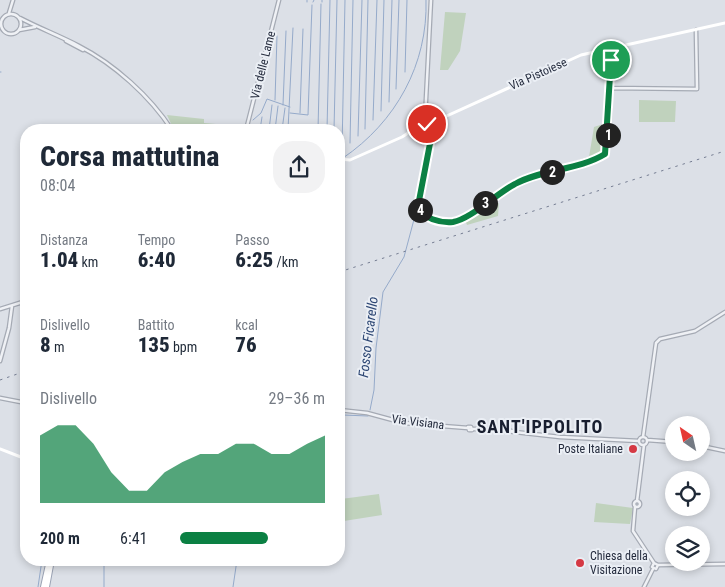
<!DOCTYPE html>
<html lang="it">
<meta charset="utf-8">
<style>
:root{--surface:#fff;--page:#f2f2f3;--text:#1f2937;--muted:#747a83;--accent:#0b8043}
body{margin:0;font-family:"Roboto Condensed",sans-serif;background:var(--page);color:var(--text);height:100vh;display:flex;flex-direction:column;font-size:19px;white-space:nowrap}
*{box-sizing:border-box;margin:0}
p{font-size:16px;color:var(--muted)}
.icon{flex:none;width:28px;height:28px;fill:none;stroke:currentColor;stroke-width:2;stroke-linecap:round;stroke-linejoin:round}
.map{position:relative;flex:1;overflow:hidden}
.sheet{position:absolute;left:20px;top:124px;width:325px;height:442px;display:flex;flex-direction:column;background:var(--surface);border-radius:20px;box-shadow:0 2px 8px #0003}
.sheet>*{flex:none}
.needle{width:32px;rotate:326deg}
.controls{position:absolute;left:665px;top:416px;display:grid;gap:10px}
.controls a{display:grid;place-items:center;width:45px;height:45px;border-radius:50%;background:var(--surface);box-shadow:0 2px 8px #0003;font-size:25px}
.pin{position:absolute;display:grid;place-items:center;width:42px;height:42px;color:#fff;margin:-21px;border:2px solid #fff;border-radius:50%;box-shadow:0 1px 5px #0007}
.km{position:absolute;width:25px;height:25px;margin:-12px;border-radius:50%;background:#222;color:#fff;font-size:14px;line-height:25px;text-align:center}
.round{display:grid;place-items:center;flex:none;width:52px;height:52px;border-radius:20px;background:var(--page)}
.headline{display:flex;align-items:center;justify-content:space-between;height:85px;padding:0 20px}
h1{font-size:28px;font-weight:800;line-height:38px}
.stats{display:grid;grid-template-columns:repeat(3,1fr);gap:8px;height:85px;padding:5px 20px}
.stats div{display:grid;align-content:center}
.stats b{font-size:21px;font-weight:800}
.stats small{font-size:14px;font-weight:400}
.stats p{font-size:14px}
.chart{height:140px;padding:10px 20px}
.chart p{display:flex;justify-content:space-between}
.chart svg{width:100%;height:90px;margin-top:5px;fill:var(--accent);opacity:.7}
ul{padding:0 20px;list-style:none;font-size:16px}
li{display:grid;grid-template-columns:80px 60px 1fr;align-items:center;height:38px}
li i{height:12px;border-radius:6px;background:var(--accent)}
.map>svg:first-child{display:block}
.green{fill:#c0d2bd}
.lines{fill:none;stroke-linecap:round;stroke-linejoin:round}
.stream{stroke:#95aaca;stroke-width:1}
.tertiary-casing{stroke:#a5aab4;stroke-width:5}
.primary-casing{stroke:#9ba3b4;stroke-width:6}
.tertiary{stroke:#eff1f5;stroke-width:2.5}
.secondary{stroke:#fff;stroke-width:3}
.primary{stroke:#fff;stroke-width:4}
.rail{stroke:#757d92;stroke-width:1;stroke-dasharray:2.5 5;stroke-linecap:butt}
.route-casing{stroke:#fff;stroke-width:10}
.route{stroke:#0b8043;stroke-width:6}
.poi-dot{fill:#d53944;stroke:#ebeff5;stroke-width:2}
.labels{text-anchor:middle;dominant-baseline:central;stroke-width:4;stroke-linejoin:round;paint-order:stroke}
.street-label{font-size:12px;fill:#252c3e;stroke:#ebeff5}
.poi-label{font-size:12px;fill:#252c3e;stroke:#ebeff5;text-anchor:end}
.water-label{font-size:14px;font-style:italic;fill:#2d4774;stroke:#ebeff5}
.district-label{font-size:18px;font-weight:bold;letter-spacing:1px;fill:#181e2f;stroke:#ebeff5}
</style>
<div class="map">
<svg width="725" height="587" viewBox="0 0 725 587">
<rect width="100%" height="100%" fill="#dce0e7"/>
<!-- green -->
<path class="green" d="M445 12 466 13 460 51 448 70H440Z
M639 100 676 101 675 122H639Z
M167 115 204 119V123L240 126 245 129 174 130Z
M606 123 602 153 589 157 594 127Z
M499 203 498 216 467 225 465 220 484 208 486 211Z
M379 494 382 515 344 521 341 499Z
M596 503 633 508 630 524 594 522Z"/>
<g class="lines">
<!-- stream -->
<path class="stream" d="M307 2V0
M313 2 314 0
M322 2V0
M0 72H1
M405 72 407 0
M396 89 399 0
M275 100 277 36
M389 102 392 0
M283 105 286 31
M381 111 384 0
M290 113 308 115 312 5
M300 113 303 29
M253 120 261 113 267 99 290 107
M373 120 377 0
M365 129 368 0
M260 130 262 117
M269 130 272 105
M275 130 278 106
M282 130 285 108
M288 130 293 28
M318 130 321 4
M327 130 330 0
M334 130 337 0
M358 136 362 0
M350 143 353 0
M342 150 345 0
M343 158C396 122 428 64 426 0
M370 410 374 390 376 348 383 292 404 257 416 212
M339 427 343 415 368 416
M104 560V587
M38 587 42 560
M233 587 237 560"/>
<!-- tertiary casing -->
<g class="tertiary-casing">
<path id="tertiary" d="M9 13 13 0
M1 24a10 10 0 1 1 20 0a10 10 0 1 1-20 0Z
M20 18C39 28 60 36 79 46 114 64 150 96 172 130
M19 30 35 27
M66 41 83 50
M611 88 697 89 696 30
M427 106 429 117
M425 119 431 0
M432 122 433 125 418 206 421 212 427 218 445 222 458 221 516 183 605 154C611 140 612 65 608 50
M246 130 279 0
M0 309 26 301
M0 361 9 328 12 306
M0 398 26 403
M339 410 367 413 404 423 468 428
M471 427 472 430H469L468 427Z
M472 429H504L515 432
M496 430 560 437 639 441
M643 437 656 343 660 339 695 331 725 312
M639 441a4 4 0 1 1 8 0a4 4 0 1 1-8 0Z
M647 440 674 442
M701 446 725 451
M634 504a3 3 0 1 1 6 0a3 3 0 1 1-6 0Z
M637 501 644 445
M635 507 633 531 654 563 658 565 656 569 652 567 654 563
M658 565 725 564
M644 587 653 569"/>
</g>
<!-- primary casing -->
<g class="primary-casing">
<path id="primary" d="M43 587 49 560
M47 587 52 560"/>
</g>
<!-- tertiary -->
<use href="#tertiary" class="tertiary"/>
<!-- secondary -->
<path class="secondary" d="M432 122 429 117 425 119 429 124 581 55 725 23
M339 159 350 160 402 137 425 122
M0 449 26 459"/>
<!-- primary -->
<use href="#primary" class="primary"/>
<!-- rail -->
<path class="rail" d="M339 272 725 151
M0 380 26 371"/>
</g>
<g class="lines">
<!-- route casing -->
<g class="route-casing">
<path id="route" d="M427 124 430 125 432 133 418 206C423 219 440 223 453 222 471 219 497 193 515 184 542 169 579 170 605 154L611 60"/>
</g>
<!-- route -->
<use href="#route" class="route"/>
</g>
<!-- markers -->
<g class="poi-dot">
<circle cx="633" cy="449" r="5"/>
<circle cx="580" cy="563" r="5"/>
</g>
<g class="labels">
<!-- street labels -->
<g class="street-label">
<text transform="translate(263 65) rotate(-76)">Via delle Lame</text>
<text transform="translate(538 74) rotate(-24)">Via Pistoiese</text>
<text transform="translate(418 422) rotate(7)">Via Visiana</text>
</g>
<!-- poi labels -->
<g class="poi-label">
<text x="623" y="449">Poste Italiane</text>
<text x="590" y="556" text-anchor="start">Chiesa della<tspan x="590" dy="14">Visitazione</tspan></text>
</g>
<!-- water labels -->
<g class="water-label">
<text transform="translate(368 337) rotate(-83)">Fosso Ficarello</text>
</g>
<!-- district labels -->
<g class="district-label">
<text x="540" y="426">SANT'IPPOLITO</text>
</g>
</g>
</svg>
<div class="controls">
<a><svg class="needle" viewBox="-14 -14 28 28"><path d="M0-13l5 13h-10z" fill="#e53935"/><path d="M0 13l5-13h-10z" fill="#747a83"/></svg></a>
<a><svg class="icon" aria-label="locate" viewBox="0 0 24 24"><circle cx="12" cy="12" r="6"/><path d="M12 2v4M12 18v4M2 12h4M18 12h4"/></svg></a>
<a><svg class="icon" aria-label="layers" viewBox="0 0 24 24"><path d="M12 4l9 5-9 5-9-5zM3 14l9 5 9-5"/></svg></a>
</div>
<div class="pin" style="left:611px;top:60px;background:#1e9e55"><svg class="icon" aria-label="arrive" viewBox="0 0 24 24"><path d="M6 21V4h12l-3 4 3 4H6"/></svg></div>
<div class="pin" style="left:427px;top:124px;background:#d93025"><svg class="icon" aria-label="check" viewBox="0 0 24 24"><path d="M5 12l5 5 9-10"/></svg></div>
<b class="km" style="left:608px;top:135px">1</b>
<b class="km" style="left:552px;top:172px">2</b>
<b class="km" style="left:485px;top:203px">3</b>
<b class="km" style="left:420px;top:210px">4</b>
<section class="sheet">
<div class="headline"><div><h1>Corsa mattutina</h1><p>08:04</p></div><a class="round"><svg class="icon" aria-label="share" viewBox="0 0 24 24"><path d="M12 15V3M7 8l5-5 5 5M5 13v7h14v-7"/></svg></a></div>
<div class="stats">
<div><p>Distanza</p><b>1.04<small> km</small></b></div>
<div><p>Tempo</p><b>6:40</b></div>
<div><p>Passo</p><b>6:25<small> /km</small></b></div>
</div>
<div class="stats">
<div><p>Dislivello</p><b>8<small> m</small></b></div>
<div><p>Battito</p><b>135<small> bpm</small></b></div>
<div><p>kcal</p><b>76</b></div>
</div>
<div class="chart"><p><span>Dislivello</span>29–36 m</p>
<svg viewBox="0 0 160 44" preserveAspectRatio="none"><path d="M0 44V11L10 6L20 6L30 15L40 29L50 38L60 38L70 29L80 24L90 20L100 20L110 15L120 15L130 20L140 20L150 15L160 11V44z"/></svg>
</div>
<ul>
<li><b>200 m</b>6:41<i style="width:61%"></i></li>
</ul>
</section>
</div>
